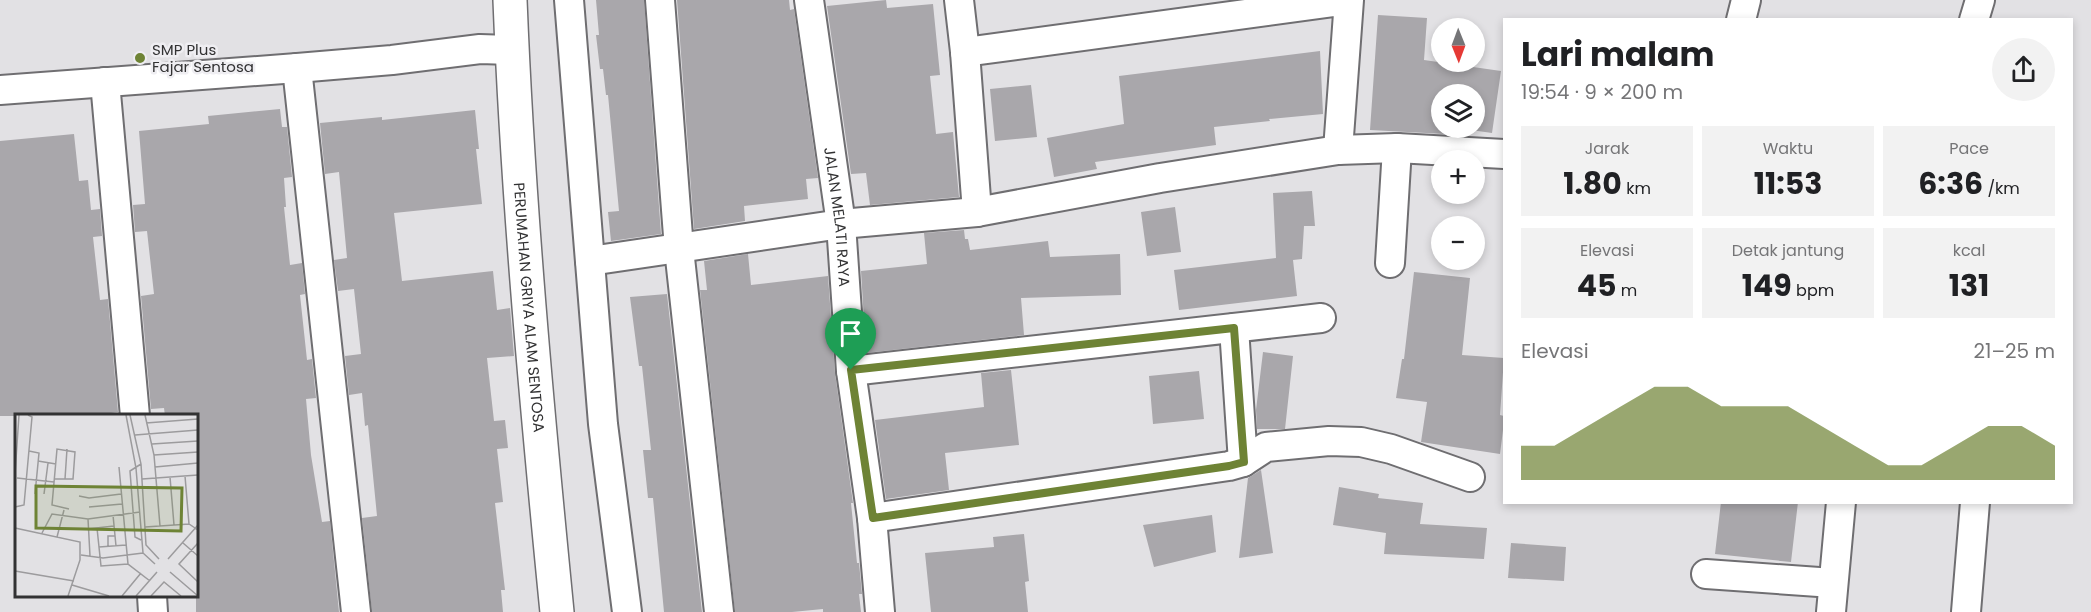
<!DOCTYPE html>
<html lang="id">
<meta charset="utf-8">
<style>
:root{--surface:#fff;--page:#f2f2f2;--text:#202124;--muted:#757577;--accent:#6e8335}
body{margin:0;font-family:Poppins,sans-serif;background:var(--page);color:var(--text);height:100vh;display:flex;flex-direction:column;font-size:22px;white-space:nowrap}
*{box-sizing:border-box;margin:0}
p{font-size:20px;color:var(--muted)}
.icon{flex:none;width:33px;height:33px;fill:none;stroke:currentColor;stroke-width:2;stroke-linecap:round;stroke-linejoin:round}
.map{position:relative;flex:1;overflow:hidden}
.sheet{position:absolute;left:1503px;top:18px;width:570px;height:486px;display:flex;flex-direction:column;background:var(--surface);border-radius:0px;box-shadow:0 3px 9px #0003}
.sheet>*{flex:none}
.needle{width:39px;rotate:179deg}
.controls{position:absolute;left:1431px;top:18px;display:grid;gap:12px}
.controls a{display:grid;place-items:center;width:54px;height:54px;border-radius:50%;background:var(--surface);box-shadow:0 3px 9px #0003;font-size:30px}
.pin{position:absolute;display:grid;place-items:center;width:51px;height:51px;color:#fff;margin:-62px -26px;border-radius:50% 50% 50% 0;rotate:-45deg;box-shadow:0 0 6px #0007}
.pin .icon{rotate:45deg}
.round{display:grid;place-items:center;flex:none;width:63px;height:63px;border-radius:32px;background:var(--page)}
.summary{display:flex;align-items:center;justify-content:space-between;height:102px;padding:0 18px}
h1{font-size:33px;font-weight:700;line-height:45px}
.figures{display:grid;grid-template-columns:repeat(3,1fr);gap:9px;height:102px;padding:6px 18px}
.figures div{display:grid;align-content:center;border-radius:0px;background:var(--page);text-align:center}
.figures b{font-size:30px;font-weight:700}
.figures small{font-size:16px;font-weight:400}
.figures p{font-size:16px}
.chart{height:168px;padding:12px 18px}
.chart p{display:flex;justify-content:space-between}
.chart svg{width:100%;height:108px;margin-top:6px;fill:var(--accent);opacity:.7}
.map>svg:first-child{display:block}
.building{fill:#a9a7ab}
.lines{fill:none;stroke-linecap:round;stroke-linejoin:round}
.street-casing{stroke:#6f6e71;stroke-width:32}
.secondary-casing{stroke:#6f6e71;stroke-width:36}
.street{stroke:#fff;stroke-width:28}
.secondary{stroke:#fff;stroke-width:33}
.route-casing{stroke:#fff;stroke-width:12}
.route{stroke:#6e8335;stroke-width:8}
.poi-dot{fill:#6e8335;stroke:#efeef2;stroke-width:2}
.labels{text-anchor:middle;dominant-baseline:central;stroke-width:5;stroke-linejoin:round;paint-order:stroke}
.poi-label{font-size:15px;fill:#323233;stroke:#efeef2;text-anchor:start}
.street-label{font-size:15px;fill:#323233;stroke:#efeef2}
.inset-road{fill:none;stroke:#9c9b9d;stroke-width:1.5}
.view{fill:#6e8335;fill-opacity:0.15;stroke:#6e8335;stroke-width:3}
.inset-edge{fill:none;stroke:#323233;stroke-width:3}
</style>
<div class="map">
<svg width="2091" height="612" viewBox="0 0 2091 612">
<rect width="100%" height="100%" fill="#e2e1e4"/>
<!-- building -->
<path class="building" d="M596 0H644L661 234 611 241 608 212 619 211 608 95H606L603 69H600L596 35H599Z
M677 0H789L790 10 794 9 818 178 806 179 808 199 744 206 745 221 694 229Z
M886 0 887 8 933 4 940 75 930 76 936 134 953 132 959 197 870 205 866 173 851 174 827 6Z
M1378 15 1427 18 1424 60 1501 71 1492 133 1457 128H1474V94H1442V128H1445V134L1370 130Z
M1320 51 1323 114 1269 119 1270 121 1214 127 1216 145 1095 162 1097 169 1054 177 1047 138 1124 124 1119 76Z
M1031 85 1037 137 995 141 990 89Z
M280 109 282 127H287L292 177 284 178 286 207H284L290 265 302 263 305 294 300 295 307 360 312 359 316 398 306 399 311 455 322 522 330 521 339 612H196V416H165L164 408 151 409 141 296 154 294 147 231 135 232 133 205 145 204 139 131 209 124 208 116Z
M475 110 479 149H476L482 204 394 213 402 281 493 271 497 310 510 308 514 356 487 358 494 421 505 420 508 448 497 449 503 502 495 503 505 590H501L503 612H372L362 518 377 516 368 425 365 426 362 393 349 395 345 356 361 354 354 289 338 291 334 260 347 258 339 172 325 174 320 123 382 117V120Z
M74 134 79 181 88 180 91 210 100 209 102 236 93 237 100 300 108 299 118 412 90 416H0V141Z
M1312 191 1315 226H1304L1302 259 1293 260 1297 296 1179 310 1174 270 1276 258 1273 193Z
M1175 207 1181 252 1147 256 1141 212Z
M964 230 965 239H968L970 250 1048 241 1050 257 1120 254 1121 295 1021 298 1024 335 866 353 861 271 927 264 924 233Z
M748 254 751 285 828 276 835 373 853 503H851L857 563H859L862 594H859L861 612H823V609L792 612H735L700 290H707L704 261Z
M1414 272 1470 278 1462 355 1504 358 1500 415 1504 416V422L1500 454 1421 442 1427 402 1396 398 1402 359H1404Z
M667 294 702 612H664L653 498H648L643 450H651L642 366H639L630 297Z
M1263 352 1293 356 1285 429H1257L1256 410Z
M1011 370 1019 445 945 453 949 490 886 499 875 420 984 407 981 373Z
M1199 371 1204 419 1153 424 1149 376Z
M1261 470 1273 553 1239 558 1248 478Z
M1339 487 1379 494 1378 498 1423 503 1420 524 1487 528 1484 559 1384 554 1386 533 1333 525Z
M1721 502H1798L1791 562 1715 554Z
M1212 515 1216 552 1154 567 1143 525Z
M1024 534 1029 581 1025 582 1028 612H931L925 553 994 547 993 537Z
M1511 543 1566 547 1564 581 1508 578Z"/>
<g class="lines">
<!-- street casing -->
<g class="street-casing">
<g id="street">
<path d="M569 0 603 424 627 612"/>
<path d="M660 0 679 249 719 612"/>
<path id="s1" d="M809 0 841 224 851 371 872 518 880 612"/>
<path d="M959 0 965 52 977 212"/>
<path d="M1741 20 1746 0"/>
<path d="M1974 20 1980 0"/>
<path d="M965 52 1349 0 1338 150"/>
<path d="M297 68 356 612"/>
<path d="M105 82 135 416"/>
<path d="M0 90 297 68 392 60 480 49 512 50"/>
<path d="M590 261 841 224 977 212 1160 178 1338 150 1397 148 1504 154"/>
<path d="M1390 263 1397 148"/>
<path d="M1234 328 1243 462"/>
<path d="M851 371 1321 318"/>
<path d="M872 518 1229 466 1243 462 1266 447 1329 441 1361 442 1391 449 1470 477"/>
<path d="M1706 574 1833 583"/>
<path d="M152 596 153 612"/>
<path d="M1831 612 1841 502"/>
<path d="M1966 612 1975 502"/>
</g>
</g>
<!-- secondary casing -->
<g class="secondary-casing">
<g id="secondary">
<path id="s2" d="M510 0C518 204 537 409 557 612"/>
</g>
</g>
<!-- street -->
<use href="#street" class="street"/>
<!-- secondary -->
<use href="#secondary" class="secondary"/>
</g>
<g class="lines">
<!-- route casing -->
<g class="route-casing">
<path id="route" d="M1234 328 1244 462 1229 466 873 518 851 370Z"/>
</g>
<!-- route -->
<use href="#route" class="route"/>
</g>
<!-- markers -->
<circle class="poi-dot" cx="140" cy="58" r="6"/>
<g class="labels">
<!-- poi labels -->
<g class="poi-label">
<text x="152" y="49">SMP Plus<tspan x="152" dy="17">Fajar Sentosa</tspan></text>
</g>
<!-- street labels -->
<g class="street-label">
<text stroke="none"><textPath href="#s1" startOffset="219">JALAN MELATI RAYA</textPath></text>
<text stroke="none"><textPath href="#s2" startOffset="308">PERUMAHAN GRIYA ALAM SENTOSA</textPath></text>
</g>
</g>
<!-- overview -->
<g transform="translate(15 414)">
<rect width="183" height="183" fill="#e2e1e4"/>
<path class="inset-road" d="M111 1 121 54 128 139 140 150M115 1 126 50 131 131 144 145M130 1 139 41 145 112M131 9 183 5M120 21 183 16M137 30 183 27M14 37 24 39 20 80M139 41 183 38M23 47 41 50M126 50 115 57 120 123 126 126M104 53 113 150 135 167M140 53 183 49M0 60 4 1M170 62 174 110M155 63 159 111M2 64 39 68M40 65H58L60 38 42 35 37 91 54 95M50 65 52 35M127 65 183 61M29 80 33 49M64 82 74 84 106 80M0 93 9 91 17 3 13 1M74 93 107 90M98 101 101 132M73 105 75 142M130 113 174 110 183 116M0 114 65 128V146L53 182M82 114 86 152 113 150M72 115 99 112M27 119 37 100 73 105 125 98M42 123 49 96M168 129 183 142M183 129 164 150 183 168M84 133 111 131M93 133V122H100M66 141 88 144 128 139M153 145 183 111M0 157 59 167M155 158 183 182M57 171 94 182M107 182 126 159M121 182 142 158M136 182 149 168 166 182"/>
<path class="view" d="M21 72 167 74 166 117 21 114Z"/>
<rect width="183" height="183" class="inset-edge"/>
</g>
</svg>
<div class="controls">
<a><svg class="needle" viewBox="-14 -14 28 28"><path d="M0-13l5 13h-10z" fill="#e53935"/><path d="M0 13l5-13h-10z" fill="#757577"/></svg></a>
<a><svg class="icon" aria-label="layers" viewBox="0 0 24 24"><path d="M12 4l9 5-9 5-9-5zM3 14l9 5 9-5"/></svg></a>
<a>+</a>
<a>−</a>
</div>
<div class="pin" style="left:851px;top:370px;background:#1e9e55"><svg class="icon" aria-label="arrive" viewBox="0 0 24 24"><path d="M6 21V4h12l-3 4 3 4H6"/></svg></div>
<section class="sheet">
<div class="summary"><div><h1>Lari malam</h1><p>19:54 · 9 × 200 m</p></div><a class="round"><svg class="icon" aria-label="share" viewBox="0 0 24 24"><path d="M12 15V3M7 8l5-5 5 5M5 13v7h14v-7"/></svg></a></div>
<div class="figures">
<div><p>Jarak</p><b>1.80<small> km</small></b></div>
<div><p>Waktu</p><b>11:53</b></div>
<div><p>Pace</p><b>6:36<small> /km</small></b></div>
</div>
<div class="figures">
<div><p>Elevasi</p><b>45<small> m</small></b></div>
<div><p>Detak jantung</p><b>149<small> bpm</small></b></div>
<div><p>kcal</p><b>131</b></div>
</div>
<div class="chart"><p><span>Elevasi</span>21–25 m</p>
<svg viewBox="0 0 160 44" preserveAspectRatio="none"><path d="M0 44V30L10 30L20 22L30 14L40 6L50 6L60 14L70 14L80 14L90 22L100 30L110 38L120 38L130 30L140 22L150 22L160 30V44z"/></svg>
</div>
</section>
</div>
